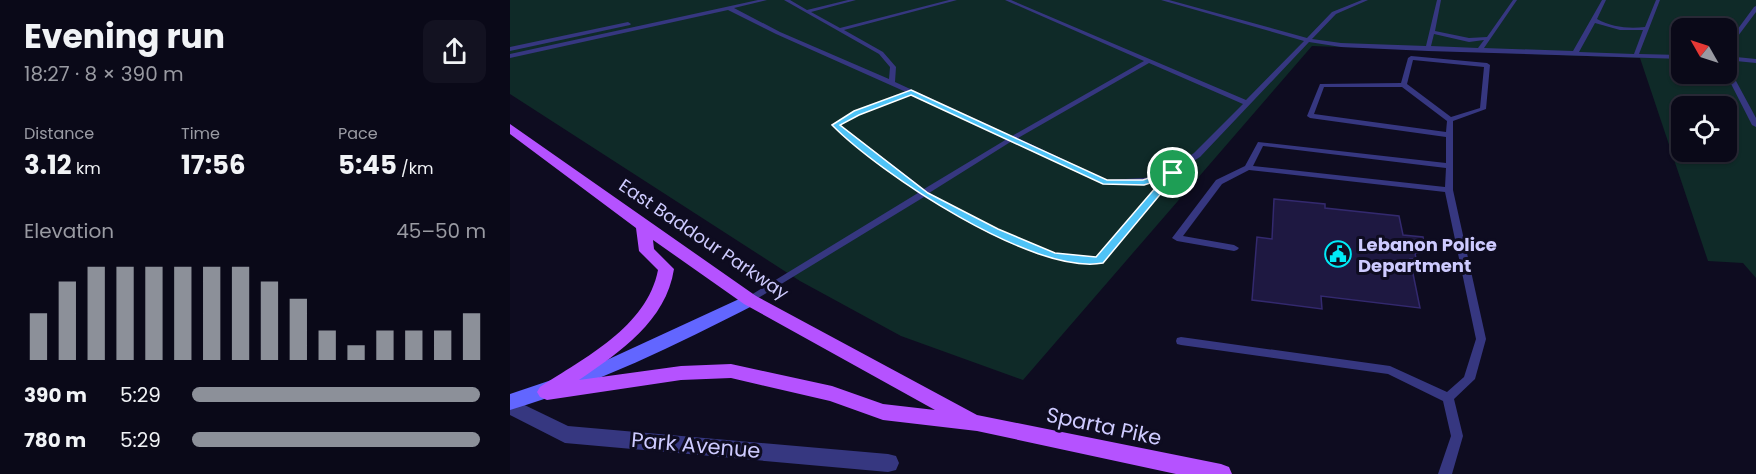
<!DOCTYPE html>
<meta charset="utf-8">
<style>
:root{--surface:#0a0918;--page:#131221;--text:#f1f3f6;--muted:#999aa2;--line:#2a2a37;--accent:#8c9099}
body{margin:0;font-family:Poppins,sans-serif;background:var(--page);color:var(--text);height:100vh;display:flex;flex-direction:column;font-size:22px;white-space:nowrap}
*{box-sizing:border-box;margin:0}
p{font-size:20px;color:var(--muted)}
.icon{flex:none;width:33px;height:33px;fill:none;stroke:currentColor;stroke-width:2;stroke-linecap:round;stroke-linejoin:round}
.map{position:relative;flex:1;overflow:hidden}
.panel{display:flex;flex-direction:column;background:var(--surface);width:510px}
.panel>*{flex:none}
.needle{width:39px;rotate:309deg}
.fabs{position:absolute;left:1161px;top:18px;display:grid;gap:12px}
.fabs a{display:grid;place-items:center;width:66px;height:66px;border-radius:12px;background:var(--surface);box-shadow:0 2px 4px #0004,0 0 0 2px var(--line);font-size:30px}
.pin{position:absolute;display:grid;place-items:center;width:51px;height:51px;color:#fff;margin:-26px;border:3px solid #fff;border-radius:50%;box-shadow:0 2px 6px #0007}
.round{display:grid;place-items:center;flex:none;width:63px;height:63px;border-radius:12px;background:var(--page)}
.headline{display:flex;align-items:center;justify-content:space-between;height:102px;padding:0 24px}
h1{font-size:33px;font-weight:700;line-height:45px}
.metrics{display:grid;grid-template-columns:repeat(3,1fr);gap:9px;height:102px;padding:6px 24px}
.metrics div{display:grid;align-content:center}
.metrics b{font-size:26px;font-weight:700}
.metrics small{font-size:16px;font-weight:400}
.metrics p{font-size:16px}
.chart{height:168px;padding:12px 24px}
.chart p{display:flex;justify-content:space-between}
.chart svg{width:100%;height:108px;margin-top:6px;stroke:var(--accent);stroke-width:6}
ul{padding:0 24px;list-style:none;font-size:20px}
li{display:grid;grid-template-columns:96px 72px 1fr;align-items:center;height:45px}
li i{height:15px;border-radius:8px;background:var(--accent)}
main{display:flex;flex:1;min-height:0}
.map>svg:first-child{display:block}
.green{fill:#0f2a28;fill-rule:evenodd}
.building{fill:#1e1841;stroke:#33296e;stroke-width:1.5}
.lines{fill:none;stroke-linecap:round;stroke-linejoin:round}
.lane{fill:#363780;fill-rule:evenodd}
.street{fill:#363780;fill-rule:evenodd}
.secondary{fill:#6266ff;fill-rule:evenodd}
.primary{fill:#b552ff;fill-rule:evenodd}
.route{fill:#4fc3f7;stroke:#fff;stroke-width:1.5;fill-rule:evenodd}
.labels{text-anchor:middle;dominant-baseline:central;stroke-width:6;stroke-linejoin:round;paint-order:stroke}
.street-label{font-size:18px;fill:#cecbff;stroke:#0e0c20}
.poi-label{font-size:18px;font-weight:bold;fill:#cecbff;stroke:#0e0c20;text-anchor:start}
.near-street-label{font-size:21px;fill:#cecbff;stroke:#0e0c20}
</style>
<main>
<section class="panel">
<div class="headline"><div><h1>Evening run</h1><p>18:27 · 8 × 390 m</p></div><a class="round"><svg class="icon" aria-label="share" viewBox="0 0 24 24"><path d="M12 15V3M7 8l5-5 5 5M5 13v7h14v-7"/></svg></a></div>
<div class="metrics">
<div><p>Distance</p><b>3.12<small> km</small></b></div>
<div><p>Time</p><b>17:56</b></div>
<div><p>Pace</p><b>5:45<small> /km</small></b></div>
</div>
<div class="chart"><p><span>Elevation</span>45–50 m</p>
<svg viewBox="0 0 160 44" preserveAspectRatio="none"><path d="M5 44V25M15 44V12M25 44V6M35 44V6M45 44V6M55 44V6M65 44V6M75 44V6M85 44V12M95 44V19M105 44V32M115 44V38M125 44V32M135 44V32M145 44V32M155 44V25"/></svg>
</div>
<ul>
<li><b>390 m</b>5:29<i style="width:98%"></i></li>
<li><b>780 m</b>5:29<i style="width:98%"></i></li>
</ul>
</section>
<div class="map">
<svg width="1246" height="474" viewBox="0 0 1246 474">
<rect width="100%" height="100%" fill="#0e0c20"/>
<!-- green -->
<path class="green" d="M0 0H1246V278L1233 263 1198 261 1130 58 802 46 513 380 391 336 290 281 0 94ZM1172 28H1216V74H1172ZM1172 106H1216V152H1172Z"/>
<!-- building -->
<path class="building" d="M764 199 815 204V208L889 216 893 235 913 237 916 252 905 253 906 259H900L910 308 811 296 812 309 742 300 747 237 762 239Z"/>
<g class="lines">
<!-- lane -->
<path class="lane" d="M248 0H257L224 8 270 32 379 79 380 67 369 54 274 0H280L297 10 338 0H346L301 12 330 28 439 0H447L334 30 373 52 386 67 385 82 502 136 634 61 495 0H501L736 100 794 41 651 0H659L797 38 822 12 852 0H858L826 14 802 39 831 43 916 46 927 0H931L925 31 959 38 977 37 1003 0H1007L974 48 1063 51 1092 0H1096L1087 19C1102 27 1118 29 1135 27L1146 0H1150L1129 54 1172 55V59L918 51 831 47 799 42 690 157 666 172 592 263 589 264 540 258 482 233 414 197 240 303 236 302 235 300 236 298 408 193 321 125 344 112 396 92 266 34 218 10 0 58V54ZM1085 23 1110 30H1133L1124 54 1069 52ZM924 34 959 42 974 40 968 48 921 46ZM639 63 733 104 684 153 661 169 651 174 634 178 597 180 508 138ZM401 94 497 139 414 189 330 125 348 114ZM502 141 596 184 634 183 655 178 587 258 545 253 488 229 419 193Z
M1246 6V12L1216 52V45L1244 7Z
M118 22 121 24 120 25 0 51V47Z
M901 56 977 63 980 65 976 109 943 121V190L976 339 965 379 944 399 953 436 942 474H928L941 436 933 401 878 374 671 345 667 344 666 341 667 338 671 337 880 366 937 392 954 377 966 339 935 192 739 170 712 184 673 236 724 245 729 248 727 250 724 251 667 241 662 238 706 180 735 166 748 142 936 163V137L800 118 797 116 810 84 891 83 898 58ZM903 60 974 67 970 108 941 117 897 84ZM814 87H892L937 121 936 132 804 114ZM753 146 936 168 935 187 743 166Z
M1216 56 1246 59V63L1216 60Z
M1216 66 1219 68 1246 118V127L1242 125 1216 74Z"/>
<!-- street -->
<path class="street" d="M0 398 58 426 378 454 386 456 389 463 386 470 378 472 55 443 0 415Z"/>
<!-- secondary -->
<path class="secondary" d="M240 294 246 296 248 300 246 304C166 345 86 384 0 410V394L86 365Z"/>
<!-- primary -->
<path class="primary" d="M0 124 246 296 467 415 711 464 719 467 722 474H666L467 431 373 420 320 401 221 378 171 380 37 400 30 397 27 392 30 387C74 358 137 327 148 270L129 251 126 228 0 134ZM143 240 234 304 425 410 373 404 322 386 221 364 171 366 69 380C110 352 156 321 164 269L144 249Z"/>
</g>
<!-- route -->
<path class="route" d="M401 90 597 180H633L663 170 668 173 593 263C524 276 369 173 322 125L344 111ZM401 95 593 184 634 185 653 179 586 257 545 253 488 229 418 193 330 125 349 115Z"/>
<!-- icons -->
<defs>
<g id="civic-ring" transform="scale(1.35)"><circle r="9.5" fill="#0e0c20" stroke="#00eaf6" stroke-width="1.5"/><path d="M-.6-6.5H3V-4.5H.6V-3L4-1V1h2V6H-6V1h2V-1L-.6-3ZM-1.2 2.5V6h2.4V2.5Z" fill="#00eaf6"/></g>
</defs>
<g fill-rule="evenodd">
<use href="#civic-ring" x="828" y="254"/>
</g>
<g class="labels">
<!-- street labels -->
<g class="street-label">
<text transform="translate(194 239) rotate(34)">East Baddour Parkway</text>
</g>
<!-- poi labels -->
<g class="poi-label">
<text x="848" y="244">Lebanon Police<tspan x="848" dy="21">Department</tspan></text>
</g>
<!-- near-street labels -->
<g class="near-street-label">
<text transform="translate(594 426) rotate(12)">Sparta Pike</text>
<text transform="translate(186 445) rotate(5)">Park Avenue</text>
</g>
</g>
</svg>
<div class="fabs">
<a><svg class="needle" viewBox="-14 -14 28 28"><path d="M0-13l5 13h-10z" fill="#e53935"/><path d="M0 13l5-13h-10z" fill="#999aa2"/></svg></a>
<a><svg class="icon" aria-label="locate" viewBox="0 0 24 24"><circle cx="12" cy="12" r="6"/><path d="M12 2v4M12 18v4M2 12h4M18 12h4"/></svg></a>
</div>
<div class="pin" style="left:663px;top:173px;background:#1e9e55"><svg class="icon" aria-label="arrive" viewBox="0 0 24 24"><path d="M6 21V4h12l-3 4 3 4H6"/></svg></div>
</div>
</main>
